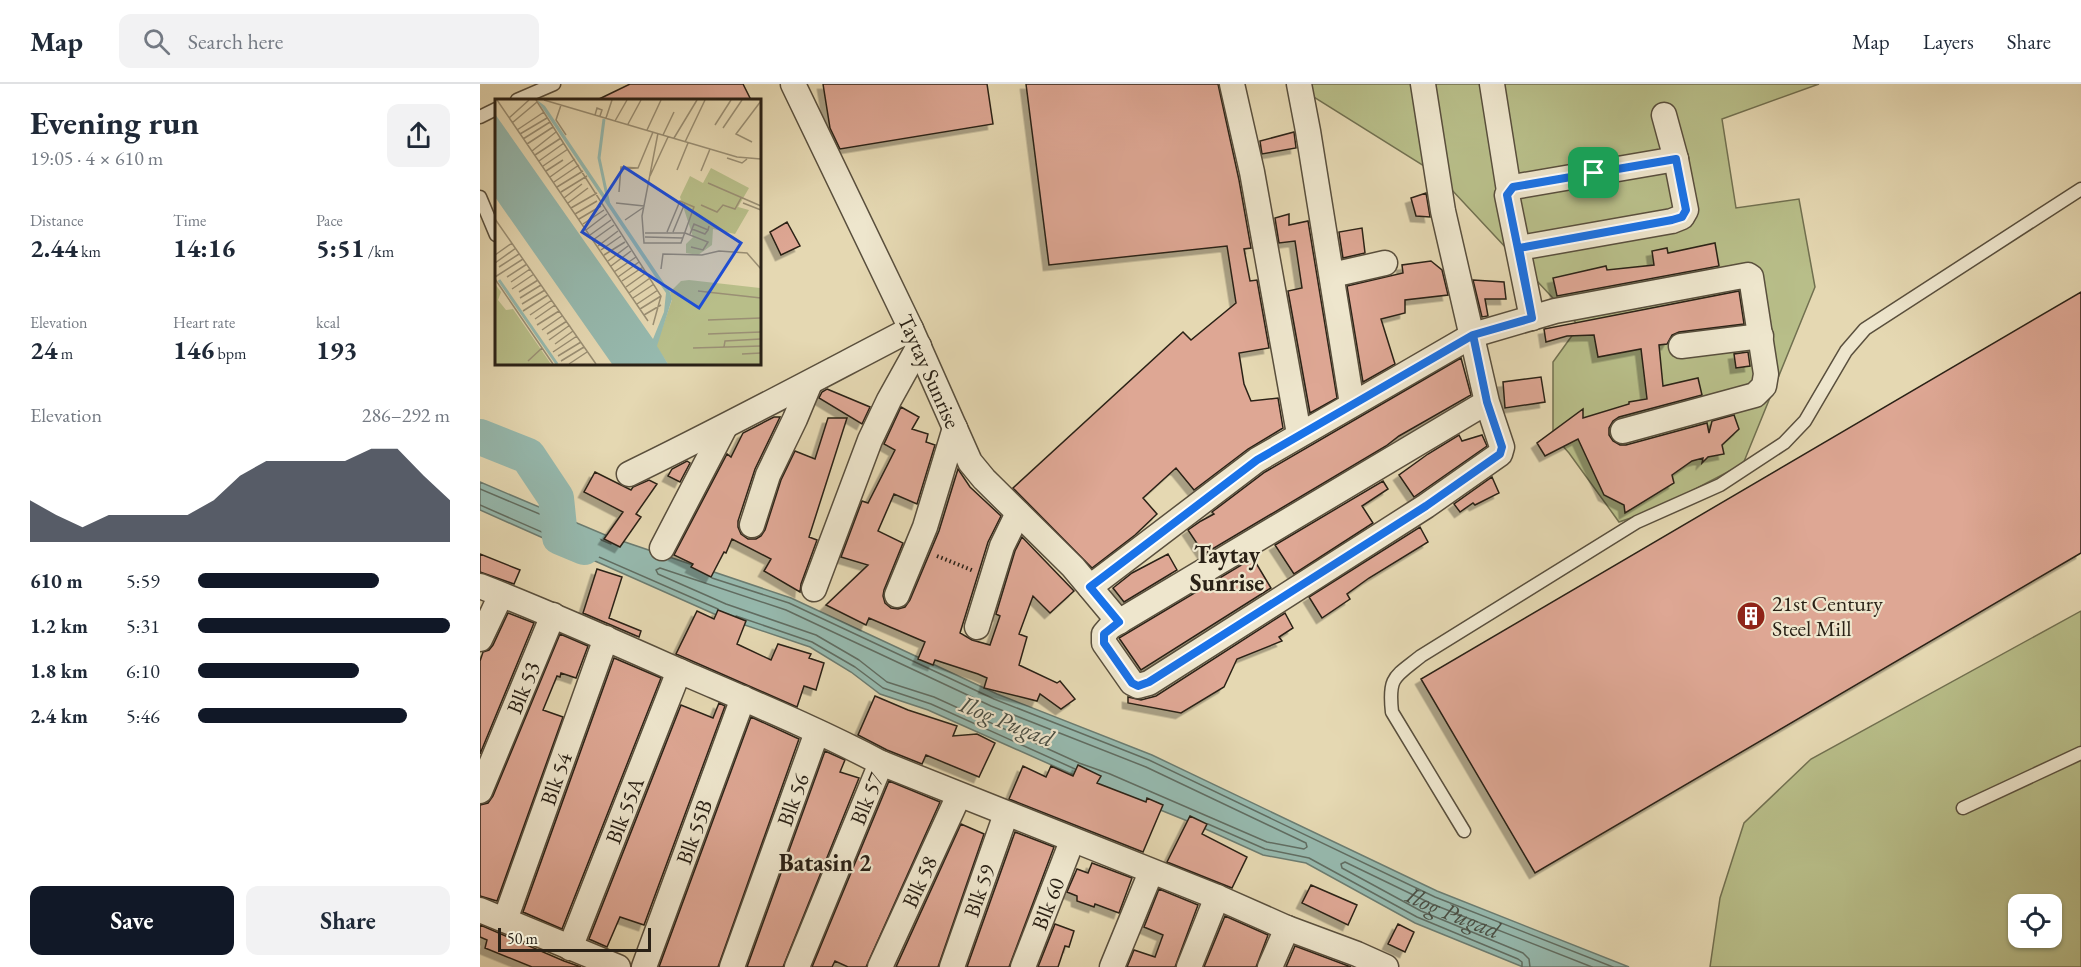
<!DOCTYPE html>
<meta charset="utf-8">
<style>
:root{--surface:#fff;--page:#f2f2f3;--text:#1f2937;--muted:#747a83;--line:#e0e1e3;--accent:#111827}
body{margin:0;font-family:"EB Garamond",serif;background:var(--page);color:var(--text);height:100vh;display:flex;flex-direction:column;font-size:22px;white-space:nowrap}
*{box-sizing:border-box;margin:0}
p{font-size:20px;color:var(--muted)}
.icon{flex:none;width:33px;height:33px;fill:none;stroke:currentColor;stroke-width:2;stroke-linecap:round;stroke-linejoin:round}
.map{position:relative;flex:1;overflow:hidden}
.sheet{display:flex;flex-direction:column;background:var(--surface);width:480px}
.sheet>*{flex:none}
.buttons{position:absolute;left:1528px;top:810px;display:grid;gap:12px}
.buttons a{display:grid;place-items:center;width:54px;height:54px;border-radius:12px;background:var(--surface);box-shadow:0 2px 4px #0004;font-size:30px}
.scale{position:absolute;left:18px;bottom:15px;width:153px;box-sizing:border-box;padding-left:6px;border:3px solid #2a2116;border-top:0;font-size:16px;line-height:21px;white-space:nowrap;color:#2a2116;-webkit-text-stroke:4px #eee6cd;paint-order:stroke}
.pin{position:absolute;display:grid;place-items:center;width:51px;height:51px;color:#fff;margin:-26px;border-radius:12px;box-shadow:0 3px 9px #0006}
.round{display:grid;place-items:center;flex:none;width:63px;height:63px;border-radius:12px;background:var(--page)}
.headline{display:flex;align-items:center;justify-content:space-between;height:102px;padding:0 30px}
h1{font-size:33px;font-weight:700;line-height:45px}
.metrics{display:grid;grid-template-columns:repeat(3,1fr);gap:9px;height:102px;padding:6px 30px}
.metrics div{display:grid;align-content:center}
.metrics b{font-size:26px;font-weight:700}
.metrics small{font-size:16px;font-weight:400}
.metrics p{font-size:16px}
.chart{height:168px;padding:12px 30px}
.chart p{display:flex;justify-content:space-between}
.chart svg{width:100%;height:108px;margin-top:6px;fill:var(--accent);opacity:.7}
.action{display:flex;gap:12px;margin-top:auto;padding:12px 30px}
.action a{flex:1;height:69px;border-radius:12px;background:var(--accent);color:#fff;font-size:24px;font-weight:700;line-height:69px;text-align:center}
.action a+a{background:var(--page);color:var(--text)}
ul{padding:0 30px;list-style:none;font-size:20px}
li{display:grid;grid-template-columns:96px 72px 1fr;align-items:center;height:45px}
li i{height:15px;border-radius:8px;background:var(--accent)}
header{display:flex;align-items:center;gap:36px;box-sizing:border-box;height:84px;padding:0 30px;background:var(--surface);border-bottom:2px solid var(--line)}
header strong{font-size:28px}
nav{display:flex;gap:33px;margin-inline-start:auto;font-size:21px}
.search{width:420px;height:54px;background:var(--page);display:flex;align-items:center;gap:15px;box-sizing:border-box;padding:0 21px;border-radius:12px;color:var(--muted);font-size:22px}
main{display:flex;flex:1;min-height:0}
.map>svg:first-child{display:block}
.green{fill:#b8be89;stroke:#717050;stroke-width:1.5;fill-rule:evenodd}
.water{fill:#96b9ae;stroke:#6b7c71;stroke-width:1.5}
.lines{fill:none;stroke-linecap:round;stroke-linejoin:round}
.shore{stroke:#606d62;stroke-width:1.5}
.river{stroke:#96b9ae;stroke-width:36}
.building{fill:#dea794;stroke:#2a2116;stroke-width:1.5;filter:url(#shadow)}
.lane-casing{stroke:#594f3d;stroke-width:15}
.street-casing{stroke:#594f3d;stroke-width:27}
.path{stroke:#2a2116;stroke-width:4;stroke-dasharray:1.5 3;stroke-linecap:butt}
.lane{stroke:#eee6cd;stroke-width:12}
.street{stroke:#eee6cd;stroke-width:24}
.route-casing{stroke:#fff;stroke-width:12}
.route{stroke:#1a73e8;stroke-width:8}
.labels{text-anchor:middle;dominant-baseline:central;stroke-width:4.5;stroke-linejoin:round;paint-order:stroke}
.street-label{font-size:22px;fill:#2a2116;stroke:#eee6cd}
.poi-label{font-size:22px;fill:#2a2116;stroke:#eee6cd;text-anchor:start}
.neighbourhood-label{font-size:24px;font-weight:bold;fill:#2a2116;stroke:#eee6cd}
.water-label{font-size:24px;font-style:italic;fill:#4a4f44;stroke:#eee6cd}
.inset-river{fill:none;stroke:#96b9ae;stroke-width:3}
.inset-road{fill:none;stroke:#9a8f74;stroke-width:1.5}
.view{fill:#1d4ed8;fill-opacity:0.15;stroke:#1d4ed8;stroke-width:3}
.inset-edge{fill:none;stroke:#2a2116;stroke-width:3}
</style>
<header>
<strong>Map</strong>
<div class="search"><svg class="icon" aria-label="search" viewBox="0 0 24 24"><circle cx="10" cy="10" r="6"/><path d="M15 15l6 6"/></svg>Search here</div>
<nav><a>Map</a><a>Layers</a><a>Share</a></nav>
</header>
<main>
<section class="sheet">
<div class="headline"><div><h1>Evening run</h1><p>19:05 · 4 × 610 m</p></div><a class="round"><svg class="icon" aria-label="share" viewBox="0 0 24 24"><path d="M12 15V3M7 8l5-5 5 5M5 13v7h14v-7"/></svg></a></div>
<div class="metrics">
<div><p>Distance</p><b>2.44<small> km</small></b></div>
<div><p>Time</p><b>14:16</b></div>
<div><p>Pace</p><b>5:51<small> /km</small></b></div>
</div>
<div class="metrics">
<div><p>Elevation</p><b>24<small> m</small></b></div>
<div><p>Heart rate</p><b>146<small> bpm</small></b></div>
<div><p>kcal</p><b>193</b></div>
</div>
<div class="chart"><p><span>Elevation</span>286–292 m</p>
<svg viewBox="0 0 160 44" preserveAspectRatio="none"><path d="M0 44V27L10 33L20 38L30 33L40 33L50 33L60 33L70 27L80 17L90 11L100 11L110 11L120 11L130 6L140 6L150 17L160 27V44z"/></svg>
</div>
<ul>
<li><b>610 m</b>5:59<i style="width:72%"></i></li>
<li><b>1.2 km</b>5:31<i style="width:100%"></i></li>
<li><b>1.8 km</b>6:10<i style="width:64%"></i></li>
<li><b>2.4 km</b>5:46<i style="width:83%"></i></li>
</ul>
<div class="action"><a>Save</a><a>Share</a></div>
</section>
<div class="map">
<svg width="1601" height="883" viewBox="0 0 1601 883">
<defs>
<filter id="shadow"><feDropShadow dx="-5.5" dy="5.5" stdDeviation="0" flood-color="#0004"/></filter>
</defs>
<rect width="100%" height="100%" fill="#e5d8b2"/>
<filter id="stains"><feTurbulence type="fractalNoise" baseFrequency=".00333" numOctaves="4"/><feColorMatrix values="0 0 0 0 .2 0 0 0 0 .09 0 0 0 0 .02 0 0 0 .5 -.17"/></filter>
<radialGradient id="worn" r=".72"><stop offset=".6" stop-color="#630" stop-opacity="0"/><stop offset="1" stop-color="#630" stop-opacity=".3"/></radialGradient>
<!-- green -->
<path class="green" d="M813 0H1339L1242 35 1256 124 1319 115 1335 203 1263 380 1177 425 1139 438 1089 369 1073 351V278L1099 242 957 90Z
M1601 527V883H1230L1240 814 1264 739 1331 675ZM1539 820H1572V854H1539Z"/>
<!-- water -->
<path class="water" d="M0 398 130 453 311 514 517 610 672 671 957 807 1149 883H1043L935 839 826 779 783 771 710 738 594 691 448 626 400 610 371 588 330 563 241 533 0 426Z"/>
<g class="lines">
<!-- shore -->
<g class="shore">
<path d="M0 405 131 460"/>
<path d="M0 421 238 525"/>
<path d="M180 484 306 526 511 622 666 683 826 759 827 763 824 765 787 758 630 690 599 679 454 613 407 598 379 576 336 551 246 520 178 490 176 486Z"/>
<path d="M232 494 309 519 514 615 669 676 955 813 1133 883"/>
<path d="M256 532 332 558 375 583 403 604 451 620 595 685"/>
<path d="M728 740 785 765 829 774 937 833 1038 875 1042 878V883"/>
<path id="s1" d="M1050 883 1049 875 1043 869 941 827 862 784 861 780 865 778 952 820 1112 883"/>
</g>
<!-- river -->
<path class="river" d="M0 353 48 372 76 414 80 453 104 463"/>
</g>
<!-- building -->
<path class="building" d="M150 0H263L271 16H117Z
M343 0H507L513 40 360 65 350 44Z
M546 0H738L759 96 771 164 764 165 770 197 777 196 789 264 759 269 764 300 771 317 798 314 803 344 768 365 714 406 696 384 663 414 677 430 655 451 612 484 533 404 703 248 711 256 756 219 747 162 569 181Z
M814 48 816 64 782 70 780 57Z
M946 109 950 133 936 132 931 114Z
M809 130V141L828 137 857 314 830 329 808 207 822 204 815 157 799 159 795 134Z
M307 138 320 162 301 171 290 148Z
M882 144 885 169 863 174 859 148Z
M1235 159 1239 182 1077 212 1073 194 1126 182 1127 186 1174 181 1172 167 1187 164 1188 169Z
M951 177 962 186 968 211 925 216V229L901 235 915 280 883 298 867 202 923 189 922 181Z
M993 196 1024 198 1026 215H1005L1008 232 1002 233Z
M1259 207 1264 240 1199 248 1192 251 1187 260 1179 261 1183 302 1218 294 1222 311 1139 333 1133 337 1129 344V351L1133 357 1140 361H1146L1227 339 1229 349 1232 337 1254 331 1259 345 1242 361 1244 370 1228 373 1222 379 1223 374 1212 377 1192 391 1194 399 1145 429 1144 421 1124 411 1098 355 1065 372 1057 359 1103 325V334L1149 320V318L1167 315 1161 265 1118 273 1114 251 1087 252 1066 258 1064 245Z
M1601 208V469L1055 789 941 595Z
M1268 268 1270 282 1256 284 1254 270Z
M981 274 991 311 919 352 906 362 724 470 708 446 721 437 734 430 732 428 785 388Z
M1061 293 1065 318 1025 324 1023 298Z
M347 305 390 323 382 340 339 314 342 308Z
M421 323 439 333 432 345 448 350 446 358 455 361 437 420 414 410 398 447 423 459 404 506 403 512 405 519 411 524 418 525 425 523 430 516 459 447 478 385 490 403 521 432 508 458 480 549 492 556 510 561 520 532 516 530 535 467 542 453 594 507 570 529 553 512 539 550 547 553 539 581 577 599 580 597 595 615 581 625 560 610 557 617 504 604 507 594 498 590 455 576 453 581 438 575 445 558 389 534 386 541 346 521 388 481 361 473 382 417 388 419 415 366 404 360Z
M294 333H300L275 385 258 437V443L261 450 268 455H276L281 452 285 446 301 396 315 367 335 375 348 334H367L329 453 337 456 321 500 320 508 284 487 291 475 252 455 246 469 244 468 231 493 211 483 213 480 194 471 247 370 251 373 263 349Z
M979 351 982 357 1002 351 1007 362 934 413 919 391 948 370Z
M207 377 210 379 200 398 188 392 192 385Z
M115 388 151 406 153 403 169 396 177 400 156 430 161 433 140 463 124 455 143 428 104 408Z
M1012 393 1019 409 995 421 993 419 980 428 974 420Z
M903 397 908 405 882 422 893 439 814 490 795 461Z
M940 443 948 458 889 494 867 510 870 515 842 534 829 513Z
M0 470 40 486 34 500 0 488Z
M688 470 697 486 644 518 633 504 652 489Z
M773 474 791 504 661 586 639 554Z
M117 485 142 493 129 534 161 547 159 553 103 529Z
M238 526 266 537 257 560 291 576 298 560 331 570 329 574 344 579 336 606 324 602 317 623 196 570 217 527 234 535Z
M28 529 54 539 0 670V577L3 568 9 566 13 561Z
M805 529 813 544 799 553 802 557 757 575 744 603 701 629 648 619V613L661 616 676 612Z
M80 550 108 562 96 594 81 589 80 593 77 592 63 626 83 633 17 817 0 812V721L8 719 13 712Z
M134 574 181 594 82 845 43 828Z
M395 612 428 626 477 642 473 652 497 650 515 659 499 693 446 671 442 680 407 666 378 651Z
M239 619 245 622 164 841 140 833 127 863 109 855 201 621 233 634Z
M271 633 319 655 238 883H179Z
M345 667 365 676 360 688 379 694 303 883H267Z
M598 681 621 692 617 699 666 718 667 714 683 721 663 768 529 715 543 682 566 693 571 682 593 692Z
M409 697 460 718 386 883H368L355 877 352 883H332Z
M710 732 727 740 722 750 767 773 752 804 687 778Z
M481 740 504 750 458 883H416Z
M535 748 574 763 529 883H487Z
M612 779 652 794 639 829 615 820 614 823 597 817V812L587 808 597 785 608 789Z
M831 801 877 821 868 841 822 819Z
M679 805 718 821 695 883H647L654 866 675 873 683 851 664 843Z
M745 832 788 851 776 883H724Z
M575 840 594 847 589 863 585 862 578 883H558Z
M918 840 934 848 925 868 908 860Z
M0 841 84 877 101 883H52L5 864 7 856 0 853Z
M815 862 871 883H806Z"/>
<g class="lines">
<!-- lane casing -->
<g class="lane-casing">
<path id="lane" d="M37 16 74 0
M0 33 16 25
M0 113 16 151
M1483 724 1601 669
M984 747 912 628C908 592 915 593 941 572L1157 438 1240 401 1304 359 1325 337 1366 267 1385 245 1601 105"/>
</g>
<!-- street casing -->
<g class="street-casing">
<g id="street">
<path id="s2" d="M313 0 431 245 490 378 504 395 593 483 639 538"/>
<path d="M752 0 772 88 819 350"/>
<path d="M819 0 828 47 872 320"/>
<path d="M943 0 963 127 1007 318 1022 363 1020 370 946 422 669 599 658 602 652 599 624 559V550L630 543 1007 318"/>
<path d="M1012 0 1029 107"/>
<path d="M1039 164 1192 137 1202 133 1206 126 1196 75"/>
<path d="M852 191 905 179"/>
<path d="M1052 234 1027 111 1033 103 1196 75 1184 31"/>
<path d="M1201 262 1281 252"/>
<path d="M149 390C244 344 337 294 431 245"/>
<path d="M272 441 288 391 315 335 330 299"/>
<path d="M182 464 245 343"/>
<path d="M0 502C67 528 132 557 197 586 266 616 335 644 401 679L737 813 807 844 877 870 906 883"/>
<path d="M610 503 777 376 993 251 1075 227 1268 191 1271 193 1286 290 1284 302 1275 311 1143 347"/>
<path d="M334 505 390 356 409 316 439 262"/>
<path d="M417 511 445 443 475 344"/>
<path d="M497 543 522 462 538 429"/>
<path d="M0 555 21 511"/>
<path id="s3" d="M0 707 73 531"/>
<path d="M0 826 138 883"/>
<path id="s4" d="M25 836 126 554"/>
<path id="s5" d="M90 864 199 587"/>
<path id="s6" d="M164 883 263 614"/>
<path id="s7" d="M252 883 337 648"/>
<path id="s8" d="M317 883 401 679"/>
<path id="s9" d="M400 883 479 711"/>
<path id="s10" d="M472 883 526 730"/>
<path id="s11" d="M543 883 592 757"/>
<path d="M632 883 671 788"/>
<path d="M709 883 737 813"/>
<path d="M790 883 807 844"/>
</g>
</g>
<!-- path -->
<path class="path" d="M457 472 494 487"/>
<!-- lane -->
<use href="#lane" class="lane"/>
<!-- street -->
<use href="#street" class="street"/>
</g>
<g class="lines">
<!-- route casing -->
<g class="route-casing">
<path id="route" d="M1114 89 1033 103 1027 111 1052 234 993 251 777 376 610 503 639 538 624 550V559L652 599 658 602 669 598 946 422 1020 370 1022 363 1007 318 993 251 1052 234 1039 164 1192 136 1202 133 1206 126 1196 75 1114 89"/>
</g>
<!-- route -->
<use href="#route" class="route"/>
</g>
<!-- icons -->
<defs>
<g id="building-disc" transform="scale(1.5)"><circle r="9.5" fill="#8f2418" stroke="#eee6cd"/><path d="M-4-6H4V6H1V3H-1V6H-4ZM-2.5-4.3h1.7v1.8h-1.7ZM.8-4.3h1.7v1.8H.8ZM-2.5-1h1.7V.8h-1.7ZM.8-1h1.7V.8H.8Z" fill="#fff"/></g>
</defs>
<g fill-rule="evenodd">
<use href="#building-disc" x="1271" y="532"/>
</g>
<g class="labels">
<!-- street labels -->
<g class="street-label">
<text stroke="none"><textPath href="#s2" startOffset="318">Taytay Sunrise</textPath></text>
<text stroke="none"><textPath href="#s3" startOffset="112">Blk 53</textPath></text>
<text stroke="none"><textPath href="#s4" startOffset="150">Blk 54</textPath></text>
<text stroke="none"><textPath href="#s8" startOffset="182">Blk 57</textPath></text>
<text stroke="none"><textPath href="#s7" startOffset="178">Blk 56</textPath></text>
<text stroke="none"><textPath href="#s5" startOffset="148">Blk 55A</textPath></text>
<text stroke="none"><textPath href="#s6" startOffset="144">Blk 55B</textPath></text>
<text stroke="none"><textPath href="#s9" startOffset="94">Blk 58</textPath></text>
<text stroke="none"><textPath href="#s10" startOffset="81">Blk 59</textPath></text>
<text stroke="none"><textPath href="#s11" startOffset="68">Blk 60</textPath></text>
</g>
<!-- poi labels -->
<g class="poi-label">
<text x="1292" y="519">21st Century<tspan x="1292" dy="25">Steel Mill</tspan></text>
</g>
<!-- neighbourhood labels -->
<g class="neighbourhood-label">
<text x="747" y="470">Taytay<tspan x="747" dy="28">Sunrise</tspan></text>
<text x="345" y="778">Batasin 2</text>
</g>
<!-- water labels -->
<g class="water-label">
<text transform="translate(527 637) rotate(22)">Ilog Pugad</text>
<text stroke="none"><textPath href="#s1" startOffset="345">Ilog Pugad</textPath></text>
</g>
</g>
<!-- overview -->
<g transform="translate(15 15)">
<rect width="266" height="266" fill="#e5d8b2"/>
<path d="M216 69 254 89 243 108 254 111 240 135 218 130 217 146 203 156 191 154V145L198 138 185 98 195 77 208 84ZM194 181 265 189V265H173L161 247 177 201 175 193 186 182ZM0 185 6 193 3 201 11 211 18 210 56 265H0Z" fill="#b8be89"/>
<path d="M42 1 50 7 175 193 177 200 162 247 173 265H117L0 98V15L158 240 169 213 171 194Z" fill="#96b9ae"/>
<path class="inset-river" d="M109 20 104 59 114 106M4 181 62 265"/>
<path class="inset-road" d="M2 1 153 222M41 1 166 197 158 226M49 1 242 58 266 60M66 6 61 21 71 36M100 16 102 9 107 11 105 17M14 19 34 1M111 19 117 1M120 22 132 1M17 24 42 3M133 25 146 1M220 26 236 1M228 29 247 1M22 31 49 13M152 31 166 1M163 34 147 117 149 144H186L199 108 185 102 172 133M25 35 52 19M168 36 179 13M179 39 202 1M28 40 55 23M190 43 210 1M257 43 241 35 266 2M32 45 58 28M37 52 61 33M40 56 66 39M232 59 247 64 252 60M44 62 69 44M48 67 73 50M125 70 143 69M182 71 193 44M51 72 68 61M206 72 215 50M155 77 173 38M55 78 80 60M59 83 84 66M213 84 266 107M62 88 88 72M66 93 92 77M124 93 126 68 143 69 158 33M69 99 87 85M73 104 93 89M121 104 149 107M248 104 266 111M206 106 222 113 228 106 240 110 246 99M76 109 102 94M80 115 102 102M0 120 101 265M84 120 106 107M130 121 149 108M88 125 109 111M197 130 210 135 213 131M91 131 112 115M178 133 190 104M150 134H190L213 143 208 151 196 148M195 135 199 125 213 131 214 127M95 136 116 121M150 138 188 139M98 141 119 126M103 147 123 132M106 151 126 137M0 156 17 144M109 156 130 143M113 162 133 147M0 164 21 149M116 167 136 152M4 168 24 155M166 170 168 155 207 156 224 152 252 154 266 170M119 173 141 158M0 178 28 160M12 178 32 165M123 178 144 163M0 180 58 265M127 182 148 168M16 183 35 170M131 188 152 173M17 190 39 175M203 192 266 199M24 193 43 181M134 194 155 179M25 199 46 186M138 199 159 185M27 205 50 191M142 205 163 191M145 210 166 197M28 212 53 196M35 216 57 201M149 216 166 206M40 220 60 206M213 221 266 219M42 226 64 212M47 231 67 217M52 235 72 222M213 235 266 233M54 241 75 226M60 245 78 232M229 248 230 242 266 240M198 249 266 247M58 253 82 237M247 255 266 254M63 257 86 243M33 262 47 249M66 262 89 248M74 265 92 253"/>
<path class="view" d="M129 68 246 144 204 209 87 133Z"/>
<rect width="266" height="266" class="inset-edge"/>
</g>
<rect width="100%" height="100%" filter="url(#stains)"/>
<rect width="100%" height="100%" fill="url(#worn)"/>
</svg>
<div class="buttons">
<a><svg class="icon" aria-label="locate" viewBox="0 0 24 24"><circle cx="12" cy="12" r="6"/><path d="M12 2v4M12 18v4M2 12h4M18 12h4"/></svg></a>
</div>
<div class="scale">50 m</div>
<div class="pin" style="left:1114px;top:89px;background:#1e9e55"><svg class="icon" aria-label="arrive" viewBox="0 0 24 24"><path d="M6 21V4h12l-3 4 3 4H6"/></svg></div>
</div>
</main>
